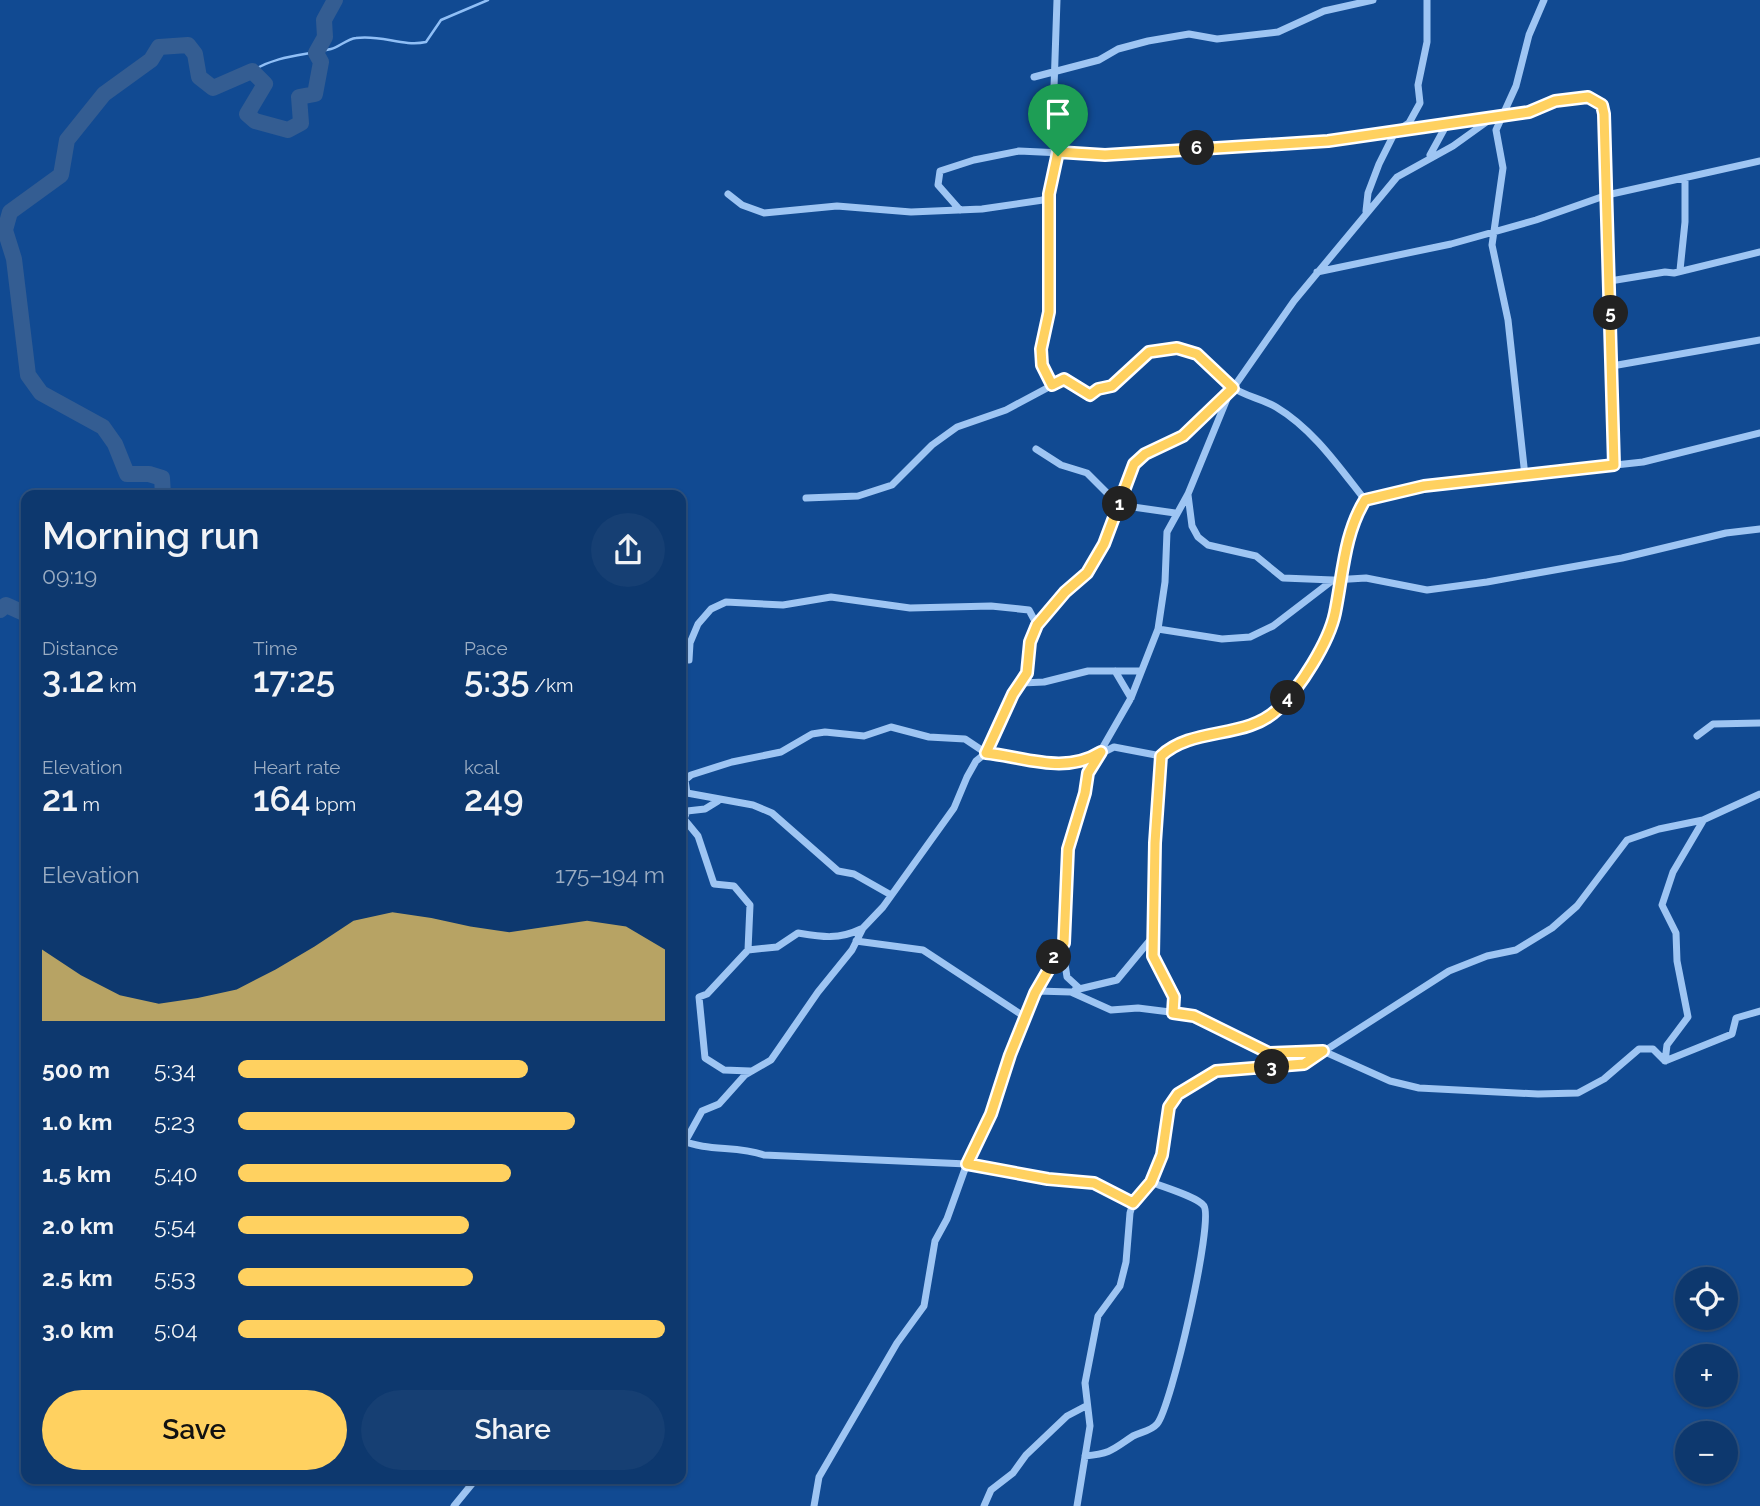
<!DOCTYPE html>
<meta charset="utf-8">
<style>
:root{--surface:#0d386e;--page:#163f73;--text:#f1f3f6;--muted:#9aacc2;--line:#2d5281;--accent:#ffd160}
body{margin:0;font-family:Raleway,sans-serif;background:var(--page);color:var(--text);height:100vh;display:flex;flex-direction:column;font-size:26px;white-space:nowrap}
*{box-sizing:border-box;margin:0}
p{font-size:23px;color:var(--muted)}
.icon{flex:none;width:38px;height:38px;fill:none;stroke:currentColor;stroke-width:2;stroke-linecap:round;stroke-linejoin:round}
.map{position:relative;flex:1;overflow:hidden}
.sheet{position:absolute;left:21px;top:490px;width:665px;height:994px;display:flex;flex-direction:column;background:var(--surface);border-radius:14px;box-shadow:0 2px 5px #0004,0 0 0 2px var(--line)}
.sheet>*{flex:none}
.buttons{position:absolute;left:1675px;top:1267px;display:grid;gap:14px}
.buttons a{display:grid;place-items:center;width:63px;height:63px;border-radius:50%;background:var(--surface);box-shadow:0 2px 5px #0004,0 0 0 2px var(--line);font-size:35px}
.pin{position:absolute;display:grid;place-items:center;width:60px;height:60px;color:#fff;margin:-72px -30px;border-radius:50% 50% 50% 0;rotate:-45deg;box-shadow:0 0 7px #0007}
.pin .icon{rotate:45deg}
.km{position:absolute;width:35px;height:35px;margin:-18px;border-radius:50%;background:#222;color:#fff;font-size:19px;line-height:35px;text-align:center}
.round{display:grid;place-items:center;flex:none;width:74px;height:74px;border-radius:37px;background:var(--page)}
.summary{display:flex;align-items:center;justify-content:space-between;height:119px;padding:0 21px}
h1{font-size:38px;font-weight:600;line-height:52px}
.figures{display:grid;grid-template-columns:repeat(3,1fr);gap:10px;height:119px;padding:7px 21px}
.figures div{display:grid;align-content:center}
.figures b{font-size:35px;font-weight:600}
.figures small{font-size:19px;font-weight:400}
.figures p{font-size:19px}
.chart{height:196px;padding:14px 21px}
.chart p{display:flex;justify-content:space-between}
.chart svg{width:100%;height:126px;margin-top:7px;fill:var(--accent);opacity:.7}
.action{display:flex;gap:14px;margin-top:auto;padding:14px 21px}
.action a{flex:1;height:80px;border-radius:42px;background:var(--accent);color:#111;font-size:28px;font-weight:600;line-height:80px;text-align:center}
.action a+a{background:var(--page);color:var(--text)}
ul{padding:0 21px;list-style:none;font-size:23px}
li{display:grid;grid-template-columns:112px 84px 1fr;align-items:center;height:52px}
li i{height:18px;border-radius:9px;background:var(--accent)}
.map>svg:first-child{display:block}
.lines{fill:none;stroke-linecap:round;stroke-linejoin:round}
.stream{stroke:#90bff6;stroke-width:2.5}
.river{stroke:#345d92;stroke-width:16}
.minor{stroke:#9ec5f3;stroke-width:7}
.route-casing{stroke:#fff;stroke-width:14}
.route{stroke:#ffd160;stroke-width:9}
</style>
<div class="map">
<svg width="1760" height="1506" viewBox="0 0 1760 1506">
<rect width="100%" height="100%" fill="#114a92"/>
<g class="lines">
<!-- stream -->
<path class="stream" d="M252 71C278 55 302 56 331 49 339 47 347 39 356 38 381 34 402 47 426 42L441 20 488 0"/>
<!-- river -->
<path class="river" d="M163 495 162 478 149 474H127L115 444 103 427 41 393 28 375 14 259 5 230 10 212 61 175 67 140 104 94 151 60 159 47 188 45 195 54 199 77 213 88 252 71 265 84 247 114 255 121 288 130 301 123 299 97 315 94 321 62 316 53 325 37 324 20 335 0
M0 610 6 605 26 614"/>
<!-- minor -->
<path class="minor" d="M1034 77 1099 60 1118 49 1148 41 1189 34 1217 39 1278 32 1324 11 1373 0
M1430 155 1447 124
M728 194 742 205 764 213 837 206 911 212 982 209 1043 200 1049 194 1058 156 1053 117 1057 0
M1049 194V312L1041 359 1052 385
M960 210 938 185 940 171 974 160 1019 151 1105 155 1328 141 1529 112C1549 103 1574 93 1596 100L1604 113 1614 465
M1366 211 1368 193 1379 164 1395 132 1409 123 1420 103 1418 85 1427 42V0
M1680 270 1685 222V178
M1317 272 1451 244 1536 220 1607 195 1760 161
M1610 281 1665 272 1674 273 1760 252
M1612 366 1760 340
M1036 449 1061 465 1087 473 1119 505 1175 513
M1525 476 1508 320 1492 245 1503 168 1496 130 1516 86 1529 35 1544 0
M1188 495 1192 526 1198 537 1208 545 1256 556 1283 578 1333 580
M806 498 858 496 892 485 932 445 957 427 1006 410 1064 379 1090 395C1097 389 1106 389 1114 385 1136 369 1145 347 1176 348 1202 349 1214 373 1232 387 1244 396 1263 399 1276 407 1313 429 1339 467 1365 500
M1158 629 1222 639 1250 637 1273 626 1333 580 1366 578 1427 590 1487 582 1622 558 1726 533 1760 529
M689 660 690 643 698 624 711 609 726 602 783 605 831 597 910 608 991 606 1029 610 1037 625
M1115 671 1131 698
M1022 683 1044 682 1088 671H1140
M1697 736 1713 724 1760 723
M718 801 705 809 687 811 684 819 698 836 714 884 734 886 750 905 748 950
M891 895 854 874 838 871 772 813 753 805 687 793 685 780 691 775 732 762 781 752 812 734 825 732 864 736 891 727 929 737 965 739 986 753 1047 763 1086 761 1114 747 1161 756
M856 941 923 950 1025 1017
M1079 988 1067 977 1063 951 1067 849 1085 793 1088 773 1131 698 1158 629 1165 582 1167 532 1188 494 1229 394 1294 301 1397 177 1453 146 1492 118
M1075 990 1117 980 1151 939
M1037 991 1063 944
M1173 1013 1174 997 1153 956 1155 843 1161 756C1193 726 1246 740 1278 709 1300 688 1329 642 1335 613 1343 574 1344 534 1365 500L1424 486 1643 462 1760 433
M1665 1061 1667 1045 1688 1017 1677 961 1676 933 1662 905 1673 872 1703 821
M750 1071 724 1070 705 1058 699 997 707 994 748 950 777 947 798 933C822 937 838 940 861 929
M681 1140C708 1152 737 1145 764 1155L967 1164 1048 1179 1094 1183 1133 1203
M681 1144 686 1140 702 1111 719 1104 745 1075 771 1060 818 992 852 950 863 928 883 907 954 808 967 777 976 761 986 753 1013 694 1027 673 1030 642 1037 625 1065 592 1087 573 1103 544 1134 464 1145 454 1175 443 1228 395
M1085 1456C1112 1453 1112 1450 1133 1436 1141 1432 1151 1431 1157 1424 1171 1408 1214 1222 1204 1206 1198 1197 1163 1187 1151 1182
M454 1506 476 1479
M814 1506 819 1477 897 1343 924 1306 935 1241 947 1219 970 1155 991 1114 1010 1055 1037 991 1071 992 1111 1010 1138 1008 1186 1014 1269 1053 1323 1051 1390 1081 1419 1088 1538 1094 1578 1093 1604 1079 1639 1049H1653L1665 1061 1732 1034 1736 1018 1760 1011
M984 1506 991 1490 1013 1473 1026 1455 1067 1416 1086 1406
M1077 1506 1090 1426 1085 1383 1098 1316 1120 1286 1126 1262 1130 1213 1133 1203 1151 1182 1162 1155 1169 1107 1178 1094 1216 1071 1304 1064 1449 971 1487 956 1516 950 1552 928 1577 906 1627 840 1659 829 1703 820 1760 794"/>
</g>
<g class="lines">
<!-- route casing -->
<g class="route-casing">
<path id="route" d="M1588 97 1602 105 1604 114 1614 465 1424 486 1365 500C1344 534 1343 574 1335 613 1329 642 1300 688 1278 709 1246 740 1193 726 1161 756L1155 843 1153 956 1174 997 1173 1013 1194 1016 1269 1053 1323 1051 1304 1064 1216 1071 1178 1094 1169 1107 1162 1155 1151 1182 1133 1203 1094 1183 1048 1179 967 1164 991 1114 1010 1055 1035 993 1064 943 1068 849 1085 793 1088 773 1101 752C1064 775 1025 757 986 753L1013 694 1027 673 1030 642 1037 625 1065 592 1087 573 1104 544 1134 464 1145 454 1183 436 1233 388 1197 354 1177 348 1149 352 1112 386 1098 389 1090 395 1064 379 1052 385 1042 365 1041 349 1049 312V194L1058 152 1105 155 1328 141 1529 112 1555 101Z"/>
</g>
<!-- route -->
<use href="#route" class="route"/>
</g>
</svg>
<div class="buttons">
<a><svg class="icon" aria-label="locate" viewBox="0 0 24 24"><circle cx="12" cy="12" r="6"/><path d="M12 2v4M12 18v4M2 12h4M18 12h4"/></svg></a>
<a>+</a>
<a>−</a>
</div>
<div class="pin" style="left:1058px;top:156px;background:#1e9e55"><svg class="icon" aria-label="arrive" viewBox="0 0 24 24"><path d="M6 21V4h12l-3 4 3 4H6"/></svg></div>
<b class="km" style="left:1120px;top:504px">1</b>
<b class="km" style="left:1054px;top:957px">2</b>
<b class="km" style="left:1272px;top:1067px">3</b>
<b class="km" style="left:1288px;top:698px">4</b>
<b class="km" style="left:1611px;top:313px">5</b>
<b class="km" style="left:1197px;top:148px">6</b>
<section class="sheet">
<div class="summary"><div><h1>Morning run</h1><p>09:19</p></div><a class="round"><svg class="icon" aria-label="share" viewBox="0 0 24 24"><path d="M12 15V3M7 8l5-5 5 5M5 13v7h14v-7"/></svg></a></div>
<div class="figures">
<div><p>Distance</p><b>3.12<small> km</small></b></div>
<div><p>Time</p><b>17:25</b></div>
<div><p>Pace</p><b>5:35<small> /km</small></b></div>
</div>
<div class="figures">
<div><p>Elevation</p><b>21<small> m</small></b></div>
<div><p>Heart rate</p><b>164<small> bpm</small></b></div>
<div><p>kcal</p><b>249</b></div>
</div>
<div class="chart"><p><span>Elevation</span>175–194 m</p>
<svg viewBox="0 0 160 44" preserveAspectRatio="none"><path d="M0 44V19L10 28L20 35L30 38L40 36L50 33L60 26L70 18L80 9L90 6L100 8L110 11L120 13L130 11L140 9L150 11L160 19V44z"/></svg>
</div>
<ul>
<li><b>500 m</b>5:34<i style="width:68%"></i></li>
<li><b>1.0 km</b>5:23<i style="width:79%"></i></li>
<li><b>1.5 km</b>5:40<i style="width:64%"></i></li>
<li><b>2.0 km</b>5:54<i style="width:54%"></i></li>
<li><b>2.5 km</b>5:53<i style="width:55%"></i></li>
<li><b>3.0 km</b>5:04<i style="width:100%"></i></li>
</ul>
<div class="action"><a>Save</a><a>Share</a></div>
</section>
</div>
